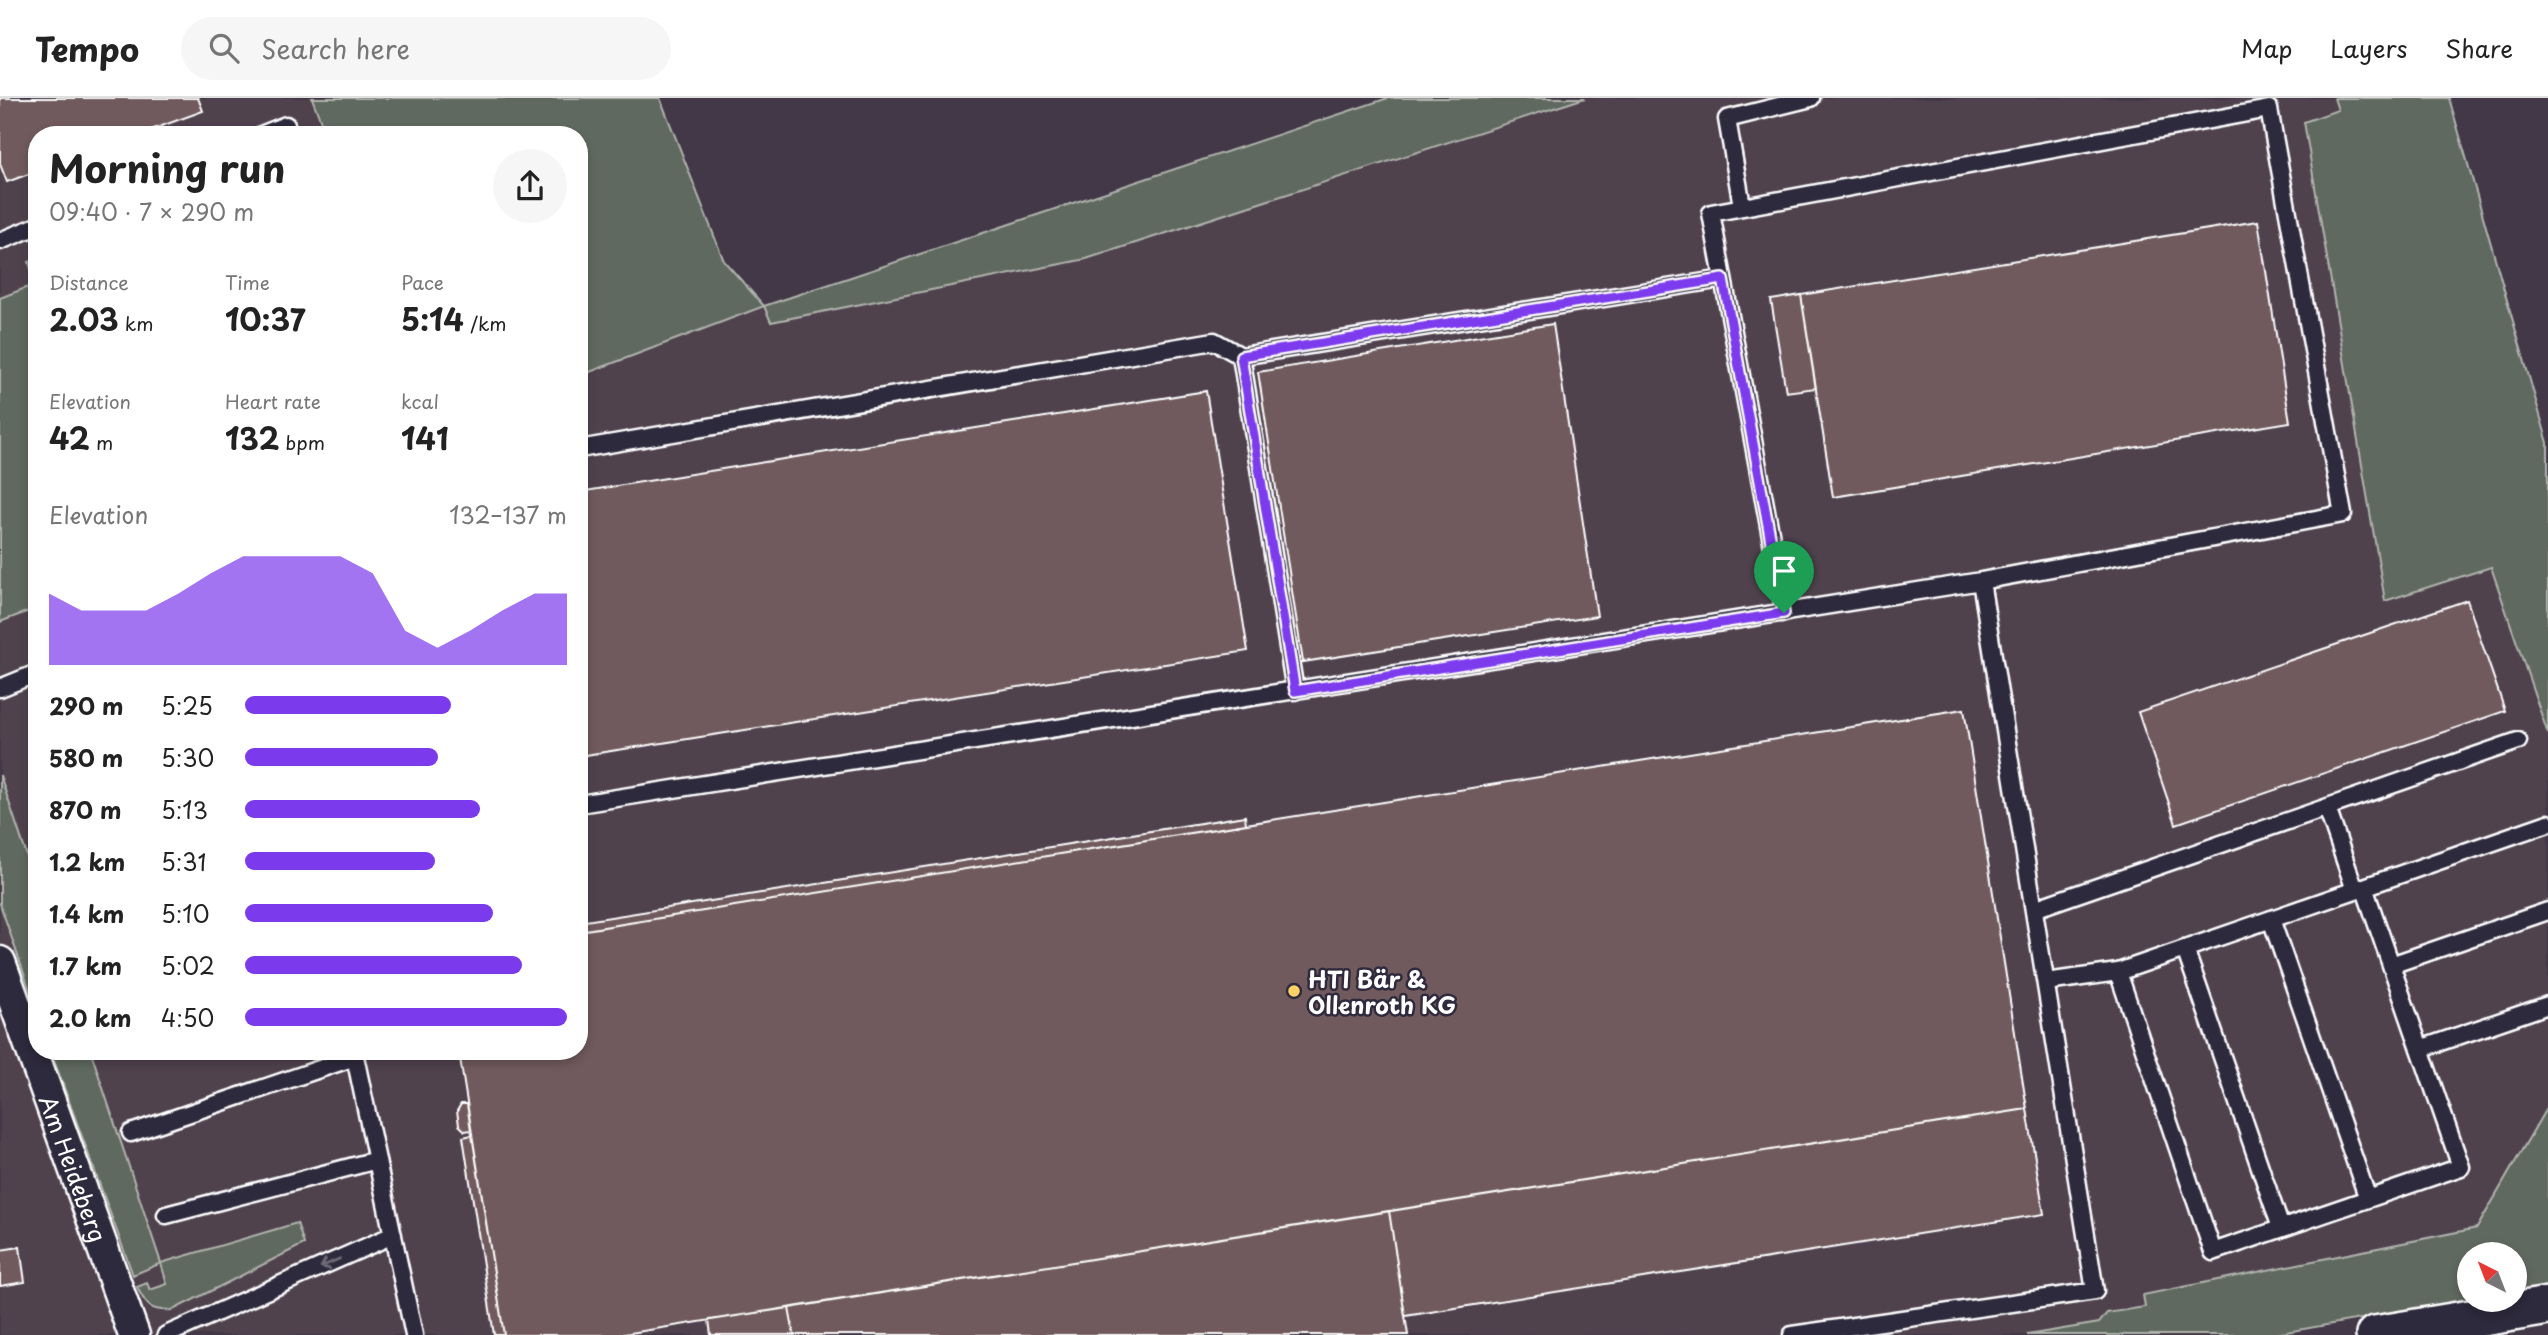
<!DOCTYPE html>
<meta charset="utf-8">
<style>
:root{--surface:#fff;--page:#f6f6f6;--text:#222;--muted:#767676;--line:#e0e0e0;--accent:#7c3aed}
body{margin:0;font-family:"Playpen Sans",sans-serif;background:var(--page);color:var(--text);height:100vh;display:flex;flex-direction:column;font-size:26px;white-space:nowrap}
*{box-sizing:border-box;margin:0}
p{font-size:23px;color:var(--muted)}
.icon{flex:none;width:38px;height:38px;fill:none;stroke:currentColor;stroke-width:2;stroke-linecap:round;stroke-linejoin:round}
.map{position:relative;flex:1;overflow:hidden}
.side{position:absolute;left:28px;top:28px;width:560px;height:934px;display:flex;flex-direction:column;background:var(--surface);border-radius:28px;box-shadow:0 4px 10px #0003}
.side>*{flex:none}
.needle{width:46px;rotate:318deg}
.tools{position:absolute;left:2457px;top:1144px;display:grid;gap:14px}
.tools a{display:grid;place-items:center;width:70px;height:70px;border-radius:50%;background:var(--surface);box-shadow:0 4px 10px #0003;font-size:35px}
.pin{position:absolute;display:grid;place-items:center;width:60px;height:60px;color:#fff;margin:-72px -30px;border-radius:50% 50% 50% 0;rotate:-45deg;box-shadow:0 0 7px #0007}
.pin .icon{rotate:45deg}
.round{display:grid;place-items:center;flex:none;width:74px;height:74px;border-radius:37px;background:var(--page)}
.overview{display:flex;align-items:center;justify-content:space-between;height:119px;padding:0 21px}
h1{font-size:38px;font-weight:700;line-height:52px}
.figures{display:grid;grid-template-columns:repeat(3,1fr);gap:10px;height:119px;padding:7px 21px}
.figures div{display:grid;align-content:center}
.figures b{font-size:30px;font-weight:700}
.figures small{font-size:19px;font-weight:400}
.figures p{font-size:19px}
.chart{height:196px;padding:14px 21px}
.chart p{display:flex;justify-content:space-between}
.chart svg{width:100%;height:126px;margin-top:7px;fill:var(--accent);opacity:.7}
ul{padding:0 21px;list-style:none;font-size:23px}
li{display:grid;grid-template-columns:112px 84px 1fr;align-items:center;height:52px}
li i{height:18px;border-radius:9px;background:var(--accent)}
header{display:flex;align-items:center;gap:42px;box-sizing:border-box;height:98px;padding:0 35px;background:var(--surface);border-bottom:2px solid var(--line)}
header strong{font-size:33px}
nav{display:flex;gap:38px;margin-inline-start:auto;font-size:24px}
.search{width:490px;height:63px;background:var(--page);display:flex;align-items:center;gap:18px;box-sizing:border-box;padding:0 24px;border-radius:38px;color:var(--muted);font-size:26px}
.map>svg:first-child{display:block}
.built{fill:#50424e}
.green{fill:#60695e;stroke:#b0b4ae;stroke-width:2}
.building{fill:#6f5a5d;stroke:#fff;stroke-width:2}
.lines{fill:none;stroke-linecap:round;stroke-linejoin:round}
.service-casing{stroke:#fff;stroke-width:21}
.minor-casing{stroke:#fff;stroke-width:35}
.tertiary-casing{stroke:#fff;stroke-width:42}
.service{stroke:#2f2a3d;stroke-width:16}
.minor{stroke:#2f2a3d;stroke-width:30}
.tertiary{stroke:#2f2a3d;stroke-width:37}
.oneway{stroke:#6d6a77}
.route-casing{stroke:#fff;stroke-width:14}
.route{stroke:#7c3aed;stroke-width:9}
.poi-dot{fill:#ffd166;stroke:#2f2a3d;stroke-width:2.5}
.labels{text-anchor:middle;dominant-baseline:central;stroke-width:5;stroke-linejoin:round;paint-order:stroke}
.poi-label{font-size:23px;font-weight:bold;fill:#fff;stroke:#2f2a3d;text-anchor:start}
.street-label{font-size:23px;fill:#fff;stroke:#2f2a3d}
</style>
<header>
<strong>Tempo</strong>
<div class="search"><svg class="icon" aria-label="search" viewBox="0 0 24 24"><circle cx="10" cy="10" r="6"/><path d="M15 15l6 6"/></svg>Search here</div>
<nav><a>Map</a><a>Layers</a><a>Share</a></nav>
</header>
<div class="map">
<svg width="2548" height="1237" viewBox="0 0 2548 1237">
<rect width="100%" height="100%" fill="#423847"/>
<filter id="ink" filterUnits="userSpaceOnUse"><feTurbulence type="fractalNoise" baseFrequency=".0143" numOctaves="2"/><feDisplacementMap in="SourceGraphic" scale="14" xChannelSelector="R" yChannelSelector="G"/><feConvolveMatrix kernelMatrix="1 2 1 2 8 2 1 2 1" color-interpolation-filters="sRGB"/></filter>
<g filter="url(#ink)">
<!-- built -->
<path class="built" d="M0 0H326L341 37H37V186L0 200Z
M1388 0H2449L2548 345V1188L2515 1194V1157H2469V1202L2270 1237H0V491L37 477V954H579V278L764 208Z"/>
<!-- green -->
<path class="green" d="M312 0H660L724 163 764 208 1388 0H1585L1086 161 771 224 764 208 579 278V37H326Z
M2334 0H2449L2548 345V636L2491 469 2385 503 2304 24 2338 12Z
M37 161V510L0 524V200L36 186 29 164Z
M0 677 37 788V913L0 806Z
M51 954H91L161 1165 297 1125 304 1146 173 1212C151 1214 146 1208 137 1189L147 1185 150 1192 167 1186 161 1165 133 1177Z
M2548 1007V1189L2515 1194V1157H2469V1202L2270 1237H2027L2099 1225 2107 1215 2145 1209 2143 1197 2477 1130Z"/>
<!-- building -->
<path class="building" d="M0 0H198L203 13 137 37H37V73L7 84 0 66Z
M2258 123 2290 324 1833 399 1801 197Z
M1801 197 1816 290 1786 294 1771 202Z
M1553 226 1597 518 1303 564 1258 274Z
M1206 293 1248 553 579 658V394Z
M2467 502 2505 613 2176 726 2138 614Z
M1964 611 2027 1011 618 1237H504L459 954H579V833Z
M1245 718 1246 726 579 833V824Z
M461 1006H467L471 1032 465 1033 459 1027 457 1013Z
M2027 1011 2044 1116 1405 1218 1389 1113Z
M472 1037 504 1237H494L463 1039Z
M1389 1113 1408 1237H794L789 1210Z
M20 1149 25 1184 0 1188V1152Z
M789 1210 794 1237H711L709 1222Z"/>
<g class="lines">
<!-- service casing -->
<g class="service-casing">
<path id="service" d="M261 37 286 27
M1742 108 1727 21 1811 0
M0 143 37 128
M1241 258 1723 181
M579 351 1214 243 1241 258 1295 593
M1785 515 1711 115 2269 11 2343 416 1981 483
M0 590 37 575
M579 706 1981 483 2095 1193 1792 1237
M2327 710 2355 792
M2364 789 2548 725
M2034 811 2518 643
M2271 821 2368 1101
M2185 851 2281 1130
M2391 867 2548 813
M2046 884 2118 874 2364 789 2461 1069 2213 1154 2118 874
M2420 951 2548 907
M354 954 414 1237
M131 1035 355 959
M166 1117 377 1062
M166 1237 393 1137"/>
</g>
<!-- minor casing -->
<g class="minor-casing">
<g id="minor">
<path id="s1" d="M0 864 134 1237"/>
</g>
</g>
<!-- tertiary casing -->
<g class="tertiary-casing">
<path id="tertiary" d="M2375 1237 2548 1208"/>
</g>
<!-- service -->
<use href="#service" class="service"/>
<!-- minor -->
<use href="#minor" class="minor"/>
<!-- tertiary -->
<use href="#tertiary" class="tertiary"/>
</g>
<!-- one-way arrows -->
<defs><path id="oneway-shaft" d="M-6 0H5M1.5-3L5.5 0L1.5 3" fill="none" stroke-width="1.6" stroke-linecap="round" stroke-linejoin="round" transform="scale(1.75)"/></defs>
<use class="oneway" href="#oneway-shaft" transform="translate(330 1165) rotate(156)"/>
</g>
<g class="lines" filter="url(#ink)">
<!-- route casing -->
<g class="route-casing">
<path id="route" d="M1723 181 1784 515 1295 593 1241 258Z"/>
</g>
<!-- route -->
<use href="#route" class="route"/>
</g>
<!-- markers -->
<circle class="poi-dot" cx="1294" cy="893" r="7"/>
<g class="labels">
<!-- poi labels -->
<g class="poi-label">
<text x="1308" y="880">HTI Bär &amp;<tspan x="1308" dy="26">Ollenroth KG</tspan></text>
</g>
<!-- street labels -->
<g class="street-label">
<text stroke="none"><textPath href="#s1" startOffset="219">Am Heideberg</textPath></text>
</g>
</g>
</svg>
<div class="tools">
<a><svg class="needle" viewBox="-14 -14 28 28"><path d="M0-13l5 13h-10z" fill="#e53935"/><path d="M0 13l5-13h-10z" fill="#767676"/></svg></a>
</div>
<div class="pin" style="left:1784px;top:515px;background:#1e9e55"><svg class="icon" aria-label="arrive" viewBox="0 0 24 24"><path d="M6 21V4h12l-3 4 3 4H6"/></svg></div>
<section class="side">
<div class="overview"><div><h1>Morning run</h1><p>09:40 · 7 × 290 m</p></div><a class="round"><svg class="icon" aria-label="share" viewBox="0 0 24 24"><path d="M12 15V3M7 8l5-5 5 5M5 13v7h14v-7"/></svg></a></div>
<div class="figures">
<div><p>Distance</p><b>2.03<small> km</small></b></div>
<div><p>Time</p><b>10:37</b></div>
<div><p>Pace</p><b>5:14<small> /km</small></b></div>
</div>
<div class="figures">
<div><p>Elevation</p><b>42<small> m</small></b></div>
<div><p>Heart rate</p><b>132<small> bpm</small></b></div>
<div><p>kcal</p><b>141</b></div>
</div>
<div class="chart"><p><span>Elevation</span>132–137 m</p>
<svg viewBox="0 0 160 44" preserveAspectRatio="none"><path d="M0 44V19L10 25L20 25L30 25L40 19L50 12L60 6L70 6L80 6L90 6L100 12L110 32L120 38L130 32L140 25L150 19L160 19V44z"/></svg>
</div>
<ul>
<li><b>290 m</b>5:25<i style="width:64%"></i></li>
<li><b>580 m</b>5:30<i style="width:60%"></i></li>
<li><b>870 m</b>5:13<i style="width:73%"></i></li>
<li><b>1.2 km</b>5:31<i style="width:59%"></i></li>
<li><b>1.4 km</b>5:10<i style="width:77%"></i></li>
<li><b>1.7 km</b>5:02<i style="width:86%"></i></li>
<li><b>2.0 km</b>4:50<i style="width:100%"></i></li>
</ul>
</section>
</div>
